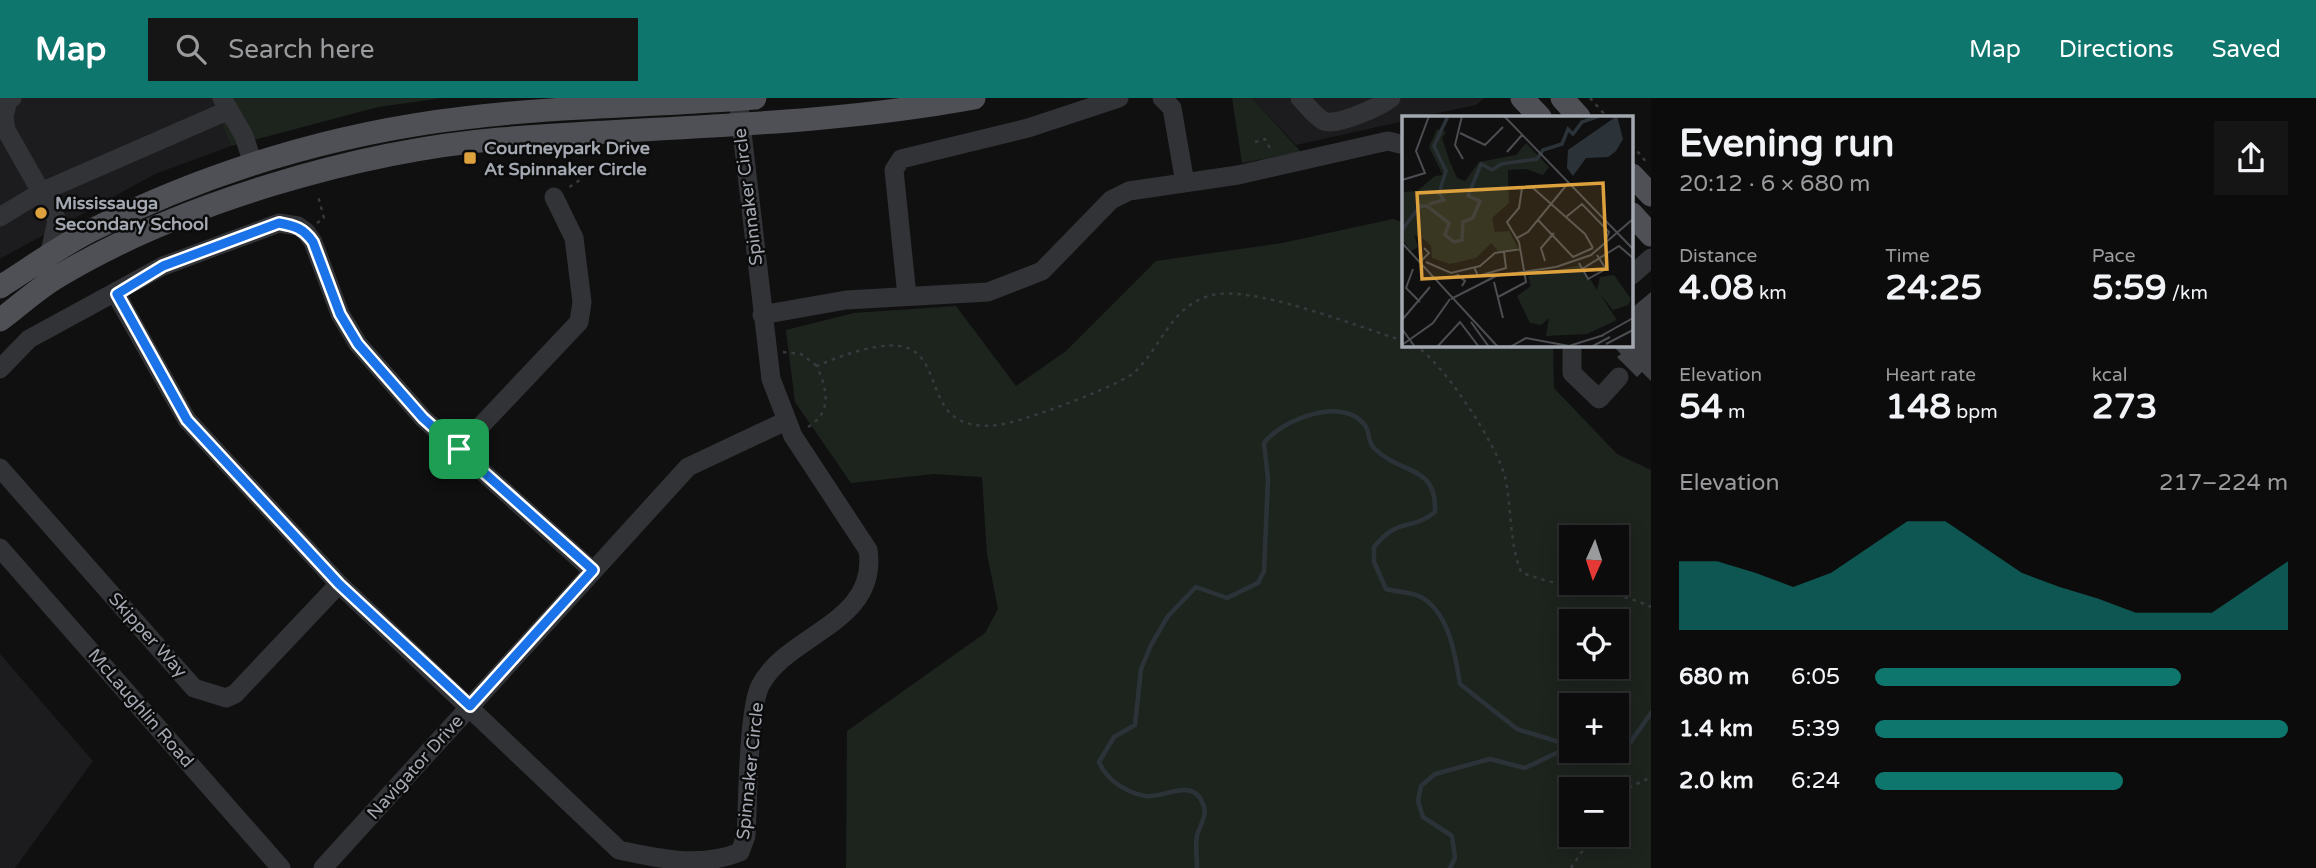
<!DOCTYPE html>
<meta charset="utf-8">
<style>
:root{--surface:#0c0c0d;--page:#151516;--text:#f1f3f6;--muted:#9a9b9d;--line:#2c2c2e;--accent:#0f766e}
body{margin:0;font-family:"Varela Round",sans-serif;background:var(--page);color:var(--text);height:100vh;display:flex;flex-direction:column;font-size:26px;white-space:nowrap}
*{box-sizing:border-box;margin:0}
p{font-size:23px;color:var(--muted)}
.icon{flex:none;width:38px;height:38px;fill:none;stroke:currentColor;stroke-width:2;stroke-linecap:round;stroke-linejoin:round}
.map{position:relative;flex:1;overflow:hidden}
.side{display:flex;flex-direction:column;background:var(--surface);width:665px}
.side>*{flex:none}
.needle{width:46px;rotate:183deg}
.buttons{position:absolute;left:1559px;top:427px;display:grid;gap:14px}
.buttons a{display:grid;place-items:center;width:70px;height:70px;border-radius:0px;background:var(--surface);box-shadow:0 4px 18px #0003,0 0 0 2px var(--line);font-size:35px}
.pin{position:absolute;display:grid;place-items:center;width:60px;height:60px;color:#fff;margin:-30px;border-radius:14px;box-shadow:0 4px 10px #0006}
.round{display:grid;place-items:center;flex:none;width:74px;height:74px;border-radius:0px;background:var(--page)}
.overview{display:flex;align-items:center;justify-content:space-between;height:119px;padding:0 28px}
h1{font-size:38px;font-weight:700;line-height:52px}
.figures{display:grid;grid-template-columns:repeat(3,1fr);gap:10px;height:119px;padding:7px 28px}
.figures div{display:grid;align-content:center}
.figures b{font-size:35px;font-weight:700}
.figures small{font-size:19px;font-weight:400}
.figures p{font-size:19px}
.chart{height:196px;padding:14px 28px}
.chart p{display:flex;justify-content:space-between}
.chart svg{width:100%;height:126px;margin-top:7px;fill:var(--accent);opacity:.7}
ul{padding:0 28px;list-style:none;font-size:23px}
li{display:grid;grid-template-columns:112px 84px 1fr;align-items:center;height:52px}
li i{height:18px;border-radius:9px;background:var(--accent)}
header{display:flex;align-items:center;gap:42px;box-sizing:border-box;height:98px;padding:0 35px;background:var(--accent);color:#fff}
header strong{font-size:33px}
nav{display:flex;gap:38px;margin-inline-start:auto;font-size:24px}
.search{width:490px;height:63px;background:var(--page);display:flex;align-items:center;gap:18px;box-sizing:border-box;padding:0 24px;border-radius:0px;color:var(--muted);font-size:26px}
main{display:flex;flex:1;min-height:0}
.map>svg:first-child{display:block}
.built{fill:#1c1c1e}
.green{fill:#1d241e;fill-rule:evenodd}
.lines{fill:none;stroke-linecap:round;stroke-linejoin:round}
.stream{stroke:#2b3339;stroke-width:4.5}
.building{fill:#3f4044}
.path{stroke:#38393d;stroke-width:2.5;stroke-dasharray:3.5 5;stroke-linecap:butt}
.minor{stroke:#323336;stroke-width:19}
.major{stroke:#4e5055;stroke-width:23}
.route-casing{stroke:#fff;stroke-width:14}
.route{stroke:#1a73e8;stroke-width:9}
.poi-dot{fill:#dda13d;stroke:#0b0b0c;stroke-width:2.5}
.labels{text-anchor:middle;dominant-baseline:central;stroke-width:5;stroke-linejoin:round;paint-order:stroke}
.poi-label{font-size:18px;font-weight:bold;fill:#a3a8b1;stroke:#0b0b0c;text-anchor:start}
.street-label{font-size:18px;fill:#a3a8b1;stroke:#0b0b0c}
.inset-river{fill:none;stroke:#2b3339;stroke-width:3.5}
.inset-road{fill:none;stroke:#4b4d51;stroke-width:2}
.view{fill:#dda13d;fill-opacity:0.15;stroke:#dda13d;stroke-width:3.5}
.inset-edge{fill:none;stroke:#a3a8b1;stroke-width:3.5}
</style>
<header>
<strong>Map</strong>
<div class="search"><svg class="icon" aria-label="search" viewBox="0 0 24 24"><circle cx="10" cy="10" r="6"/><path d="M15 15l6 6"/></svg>Search here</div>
<nav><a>Map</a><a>Directions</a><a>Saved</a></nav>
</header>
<main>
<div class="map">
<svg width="1651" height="770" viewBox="0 0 1651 770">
<rect width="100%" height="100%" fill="#101011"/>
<!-- built -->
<path class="built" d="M0 0H211L231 48 155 76 0 161Z
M1252 0H1484L1476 7 1419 19H1404V23L1296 47Z
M0 556 93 663 15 770H0Z"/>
<!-- green -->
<path class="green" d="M211 0H443L378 9 231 48Z
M1232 0H1252L1301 54 1242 65Z
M1393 121 1404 125V247H1553L1554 290 1617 356 1651 372V770H846L847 633 985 535 998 511 987 456 982 379 934 376 851 385 795 304 786 232 854 215 956 208 1016 288 1066 253 1156 163 1282 145ZM1572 439H1617V485H1572ZM1572 523H1617V569H1572ZM1572 607H1617V653H1572ZM1572 691H1617V737H1572Z"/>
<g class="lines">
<!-- stream -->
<path class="stream" d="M1617 649 1630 645 1651 615
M1597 653H1607
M1197 770C1197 760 1195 747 1197 737 1200 727 1208 717 1203 706 1193 678 1164 701 1145 698 1125 694 1107 682 1099 664L1114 639 1135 627 1141 571 1151 547 1168 518 1196 489 1227 500 1258 485 1264 473 1268 381 1264 345C1281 322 1342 298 1364 326 1370 332 1367 343 1374 350 1402 378 1437 366 1435 414 1410 434 1399 418 1374 449V464L1386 491C1397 494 1410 494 1419 498 1449 513 1455 556 1460 586L1517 631 1572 648
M1450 770 1455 760 1452 738 1423 719 1418 703 1421 688 1435 676 1490 661 1525 670 1571 648"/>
</g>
<!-- building -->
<path class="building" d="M1651 194V283L1642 274 1637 279 1617 259 1621 256 1612 247H1632V210Z"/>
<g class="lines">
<!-- path -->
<path class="path" d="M1590 0 1607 19
M1255 44 1265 41 1271 52
M1632 47 1648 66
M563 58 583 80 568 90
M317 125 324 120 318 98
M1414 247C1442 262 1497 347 1505 379 1512 410 1509 444 1521 474 1563 492 1609 489 1651 509
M783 254 801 256 817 268
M808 329C833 313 827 292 817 268 839 258 887 240 910 251 946 269 923 335 998 327 1020 325 1122 287 1136 273 1164 245 1173 202 1219 196 1263 191 1359 229 1404 243
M1617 701 1622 693 1651 679
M1571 770 1593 737"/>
<!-- minor -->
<path class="minor" d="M12 0 8 2 4 19 6 32 57 122 49 159
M222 0 244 38 253 66
M1162 0 1172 10 1185 85
M1300 0C1307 7 1315 19 1324 23 1336 29 1381 8 1391 0
M0 119 41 94 229 12
M1632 177 1651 160
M116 196 187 322 339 486 619 752C660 761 701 770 740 754L746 738C748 705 748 613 760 588 787 535 879 526 868 452L793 338 771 281 738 0
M907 198 894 72 901 61 1028 30 1119 0
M762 217 846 202 988 194 1042 173 1111 102 1129 93 1238 77 1388 43 1404 47
M1572 247V275L1599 301 1619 279
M0 271 29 241 163 168 279 125 298 128 306 134 313 144 340 216 358 246 423 320 593 473
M459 351 579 224 582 204 574 140 554 99
M0 370 194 590 226 600 235 596 339 486
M0 450 281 770
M323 770 688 369 786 323"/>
<!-- major -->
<path class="major" d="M1522 0 1540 19
M1562 0 1579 19
M1632 77 1651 97
M1632 116 1651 137
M0 189C30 170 59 149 90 133 206 74 335 35 464 20 560 8 658 8 755 0
M0 222C19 208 38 190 59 178 181 105 359 53 500 41 659 28 817 29 974 0"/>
</g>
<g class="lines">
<!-- route casing -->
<g class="route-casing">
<path id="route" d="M279 125C295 128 303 130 313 144L340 216 358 246 423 320 593 472 470 608 339 486 187 322 117 196 163 168Z"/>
</g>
<!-- route -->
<use href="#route" class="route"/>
</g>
<!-- markers -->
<g class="poi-dot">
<rect x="463" y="53" width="14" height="14" rx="3.5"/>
<circle cx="41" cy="115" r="7"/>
</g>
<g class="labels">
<!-- poi labels -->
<g class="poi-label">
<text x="484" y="50">Courtneypark Drive<tspan x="484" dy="21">At Spinnaker Circle</tspan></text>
<text x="55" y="105">Mississauga<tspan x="55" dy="21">Secondary School</tspan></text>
</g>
<!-- street labels -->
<g class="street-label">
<text transform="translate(748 99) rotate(-97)">Spinnaker Circle</text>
<text transform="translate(148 537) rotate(48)">Skipper Way</text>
<text transform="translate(141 610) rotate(49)">McLaughlin Road</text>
<text transform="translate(415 669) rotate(-48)">Navigator Drive</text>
<text transform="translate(750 673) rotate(-84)">Spinnaker Circle</text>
</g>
</g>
<!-- overview -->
<g transform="translate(1402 18)">
<rect width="231" height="231" fill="#101011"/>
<path d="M35 13 44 16 40 22 48 46 55 62 63 65 77 46 114 39 124 27 147 51 141 59 124 53 106 54 107 87 90 102 93 116 107 115 116 132 97 136 89 127 74 142 48 148 30 142 29 130 22 123 12 119 16 131 9 135 0 123V76L15 75 33 60 41 59 27 31ZM179 149 195 174 198 161 212 159 229 183 226 189 211 194 198 178 215 204 185 218 144 220 147 202 139 209 128 207 115 180 129 170 126 160Z" fill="#1d241e"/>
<path d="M215 0 221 23 214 35 206 41 184 42 171 60 165 52 166 34Z" fill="#2b3339"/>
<path class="inset-river" d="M27 88 42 84 37 77 44 55 32 30 46 0M0 114 18 90H25L47 107 43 119 52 126 60 124 61 106 71 102 78 85 66 80 79 48 90 54 99 48 135 43 141 34 160 28 166 13 171 18 180 6 197 0"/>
<path class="inset-road" d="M60 0 53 29 61 43M102 0 231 133M58 17 83 29 101 11M105 36 120 19M0 64 23 57 14 35 27 0M164 101 180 88 207 116 204 123M136 104 171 141 191 132M115 122 126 116 167 66M0 127 96 231M143 145 139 132 152 117M24 146 49 157 78 150 93 137 119 133M17 147 27 137 22 132M177 147 186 163 204 153 195 139M72 151 76 160 104 152 102 136M11 153 4 172 18 186M180 153 217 130 231 142M49 162 56 159 63 165 60 170M92 166 101 202M96 181 124 166 117 126 105 106 117 92 120 72H131L183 118 191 132M49 183 94 160 154 151 189 139 231 103M0 204 28 171M69 206 87 231M0 213 13 231M199 220 231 202M204 228 231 214M0 229 31 207 48 183M35 231 58 206 77 231M108 231 124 222 167 230 202 219M189 231 208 221"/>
<path class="view" d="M201 67 205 153 20 163 15 77Z"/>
<rect width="231" height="231" class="inset-edge"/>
</g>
</svg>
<div class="buttons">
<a><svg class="needle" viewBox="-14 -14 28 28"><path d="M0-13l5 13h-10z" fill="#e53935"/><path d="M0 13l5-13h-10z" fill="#9a9b9d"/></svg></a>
<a><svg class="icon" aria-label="locate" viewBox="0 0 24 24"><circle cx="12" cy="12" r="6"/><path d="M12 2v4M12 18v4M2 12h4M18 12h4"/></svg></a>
<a>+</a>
<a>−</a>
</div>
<div class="pin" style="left:459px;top:351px;background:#1e9e55"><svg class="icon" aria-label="arrive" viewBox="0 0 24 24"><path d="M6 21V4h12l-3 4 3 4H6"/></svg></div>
</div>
<section class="side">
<div class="overview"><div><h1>Evening run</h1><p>20:12 · 6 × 680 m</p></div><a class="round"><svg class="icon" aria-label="share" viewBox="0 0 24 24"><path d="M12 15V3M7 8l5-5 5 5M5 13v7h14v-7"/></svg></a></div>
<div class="figures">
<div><p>Distance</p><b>4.08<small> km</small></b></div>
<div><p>Time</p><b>24:25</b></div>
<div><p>Pace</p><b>5:59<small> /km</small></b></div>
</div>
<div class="figures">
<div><p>Elevation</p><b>54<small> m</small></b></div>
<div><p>Heart rate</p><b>148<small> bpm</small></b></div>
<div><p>kcal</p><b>273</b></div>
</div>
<div class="chart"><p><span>Elevation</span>217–224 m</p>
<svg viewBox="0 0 160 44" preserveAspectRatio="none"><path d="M0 44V20L10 20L20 24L30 29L40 24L50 15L60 6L70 6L80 15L90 24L100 29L110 33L120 38L130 38L140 38L150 29L160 20V44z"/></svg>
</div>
<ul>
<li><b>680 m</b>6:05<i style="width:74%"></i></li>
<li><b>1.4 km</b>5:39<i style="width:100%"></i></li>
<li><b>2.0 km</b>6:24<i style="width:60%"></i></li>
</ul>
</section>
</main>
